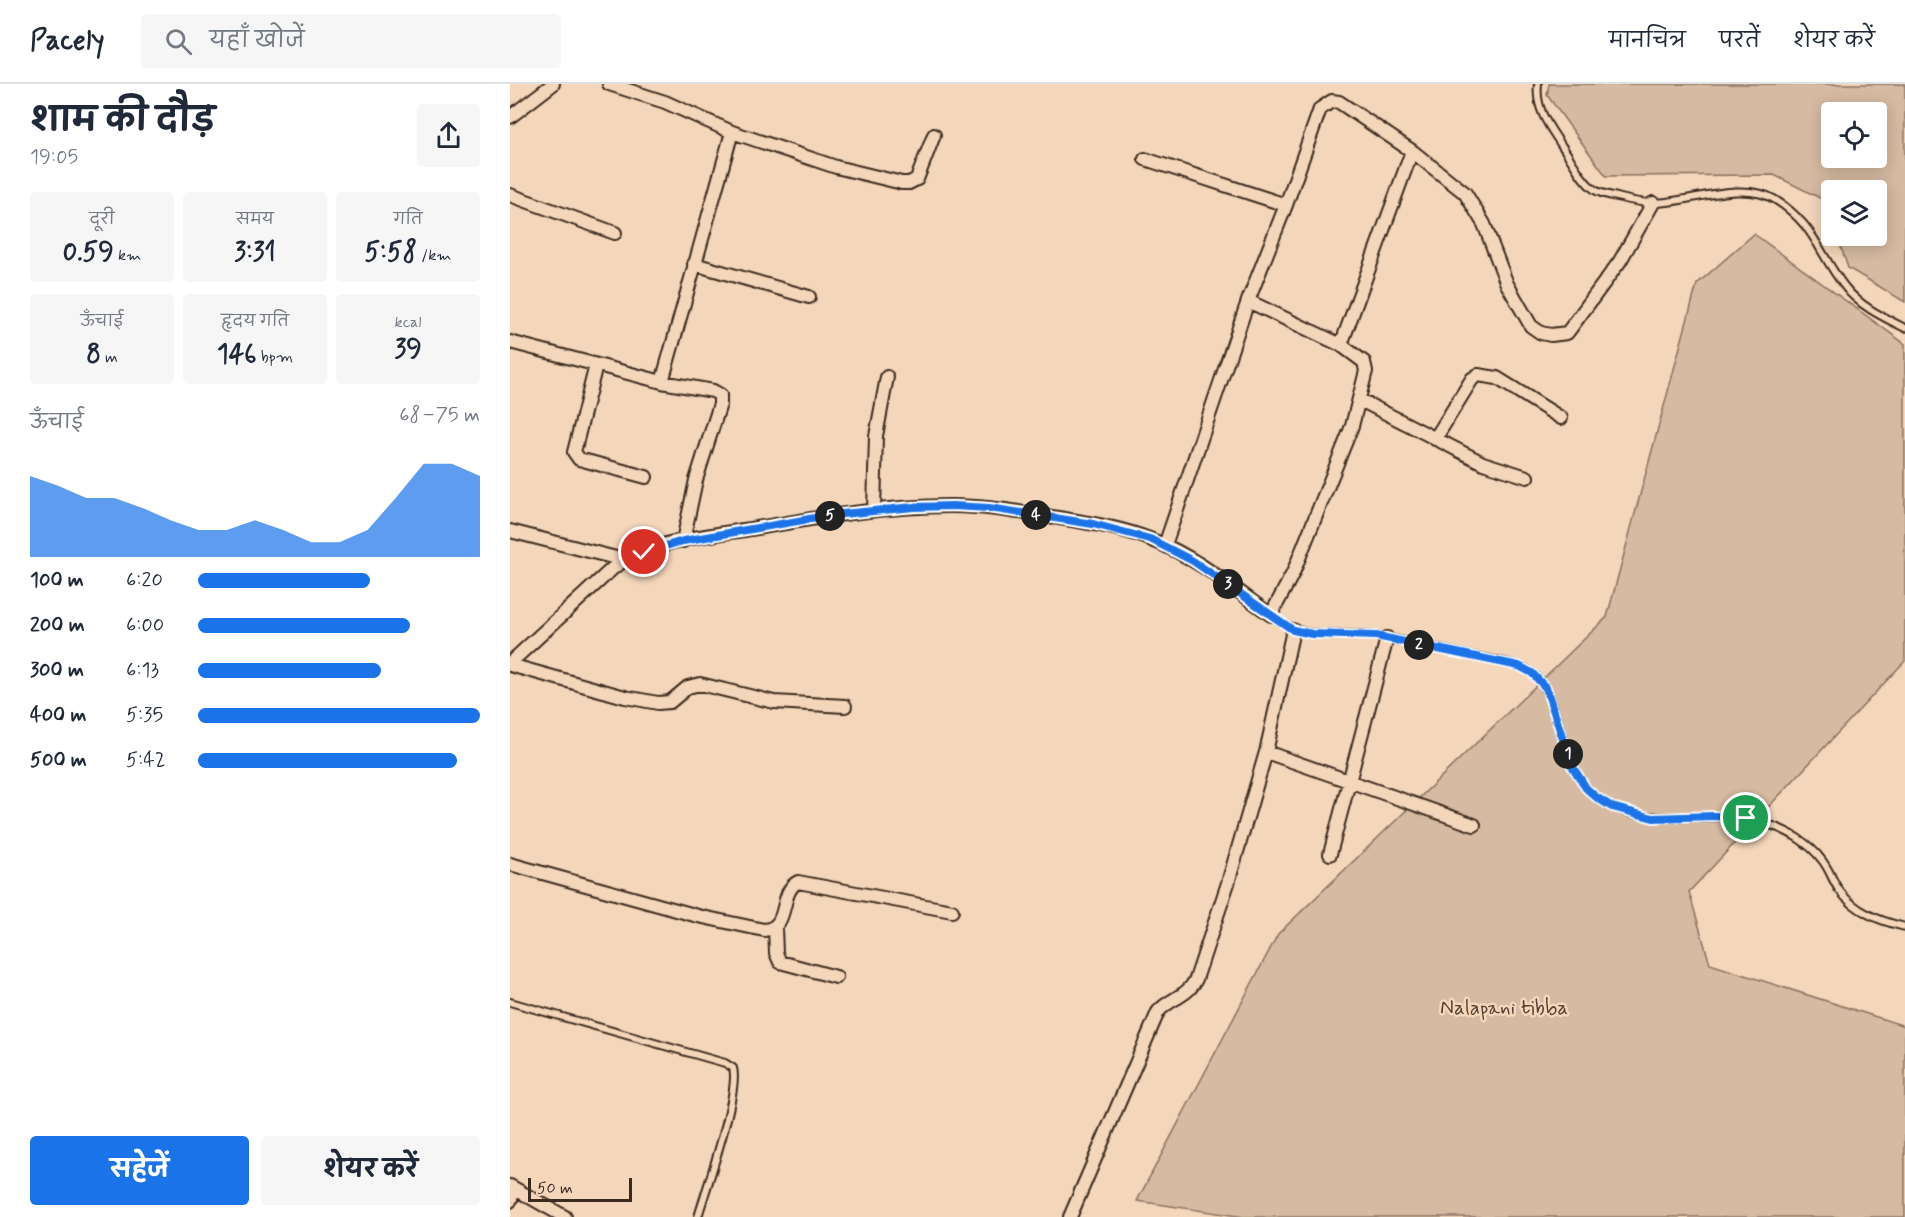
<!DOCTYPE html>
<html lang="hi">
<meta charset="utf-8">
<style>
:root{--surface:#fff;--page:#f6f6f7;--text:#1f2937;--muted:#747a83;--line:#e0e1e3;--accent:#1a73e8}
body{margin:0;font-family:Mynerve,"Playpen Sans Deva",sans-serif;background:var(--page);color:var(--text);height:100vh;display:flex;flex-direction:column;font-size:22px;white-space:nowrap}
*{box-sizing:border-box;margin:0}
p{font-size:20px;color:var(--muted)}
.icon{flex:none;width:33px;height:33px;fill:none;stroke:currentColor;stroke-width:2;stroke-linecap:round;stroke-linejoin:round}
.map{position:relative;flex:1;overflow:hidden}
.side{display:flex;flex-direction:column;background:var(--surface);width:510px}
.side>*{flex:none}
.fabs{position:absolute;left:1311px;top:18px;display:grid;gap:12px}
.fabs a{display:grid;place-items:center;width:66px;height:66px;border-radius:6px;background:var(--surface);box-shadow:0 3px 15px #0003;font-size:30px}
.scale{position:absolute;left:18px;bottom:15px;width:104px;box-sizing:border-box;padding-left:6px;border:3px solid #3b2a1e;border-top:0;font-size:16px;line-height:21px;white-space:nowrap;color:#3b2a1e;-webkit-text-stroke:4px #f4d6ba;paint-order:stroke}
.pin{position:absolute;display:grid;place-items:center;width:51px;height:51px;color:#fff;margin:-26px;border:3px solid #fff;border-radius:50%;box-shadow:0 2px 6px #0007}
.km{position:absolute;width:30px;height:30px;margin:-15px;border-radius:50%;background:#222;color:#fff;font-size:16px;line-height:30px;text-align:center}
.round{display:grid;place-items:center;flex:none;width:63px;height:63px;border-radius:6px;background:var(--page)}
.headline{display:flex;align-items:center;justify-content:space-between;height:102px;padding:0 30px}
h1{font-size:33px;font-weight:700;line-height:45px}
.figures{display:grid;grid-template-columns:repeat(3,1fr);gap:9px;height:102px;padding:6px 30px}
.figures div{display:grid;align-content:center;border-radius:6px;background:var(--page);text-align:center}
.figures b{font-size:26px;font-weight:700}
.figures small{font-size:16px;font-weight:400}
.figures p{font-size:16px}
.chart{height:168px;padding:12px 30px}
.chart p{display:flex;justify-content:space-between}
.chart svg{width:100%;height:108px;margin-top:6px;fill:var(--accent);opacity:.7}
.primary-button{display:flex;gap:12px;margin-top:auto;padding:12px 30px}
.primary-button a{flex:1;height:69px;border-radius:6px;background:var(--accent);color:#fff;font-size:24px;font-weight:700;line-height:69px;text-align:center}
.primary-button a+a{background:var(--page);color:var(--text)}
ul{padding:0 30px;list-style:none;font-size:20px}
li{display:grid;grid-template-columns:96px 72px 1fr;align-items:center;height:45px}
li i{height:15px;border-radius:8px;background:var(--accent)}
header{display:flex;align-items:center;gap:36px;box-sizing:border-box;height:84px;padding:0 30px;background:var(--surface);border-bottom:2px solid var(--line)}
header strong{font-size:28px}
nav{display:flex;gap:33px;margin-inline-start:auto;font-size:21px}
.search{width:420px;height:54px;background:var(--page);display:flex;align-items:center;gap:15px;box-sizing:border-box;padding:0 21px;border-radius:6px;color:var(--muted);font-size:22px}
main{display:flex;flex:1;min-height:0}
.map>svg:first-child{display:block}
.green{fill:#d6baa1;stroke:#887260;stroke-width:1.5;fill-rule:evenodd}
.lines{fill:none;stroke-linecap:round;stroke-linejoin:round}
.lane-casing{stroke:#3b2a1e;stroke-width:10}
.street-casing{stroke:#3b2a1e;stroke-width:16}
.lane{stroke:#f4d6ba;stroke-width:6}
.street{stroke:#f4d6ba;stroke-width:12}
.route-casing{stroke:#fff;stroke-width:12}
.route{stroke:#1a73e8;stroke-width:8}
.labels{text-anchor:middle;dominant-baseline:central;stroke-width:5;stroke-linejoin:round;paint-order:stroke}
.park-label{font-size:21px;fill:#524032;stroke:#f4d6ba}
</style>
<header>
<strong>Pacely</strong>
<div class="search"><svg class="icon" aria-label="search" viewBox="0 0 24 24"><circle cx="10" cy="10" r="6"/><path d="M15 15l6 6"/></svg>यहाँ खोजें</div>
<nav><a>मानचित्र</a><a>परतें</a><a>शेयर करें</a></nav>
</header>
<main>
<section class="side">
<div class="headline"><div><h1>शाम की दौड़</h1><p>19:05</p></div><a class="round"><svg class="icon" aria-label="share" viewBox="0 0 24 24"><path d="M12 15V3M7 8l5-5 5 5M5 13v7h14v-7"/></svg></a></div>
<div class="figures">
<div><p>दूरी</p><b>0.59<small> km</small></b></div>
<div><p>समय</p><b>3:31</b></div>
<div><p>गति</p><b>5:58<small> /km</small></b></div>
</div>
<div class="figures">
<div><p>ऊँचाई</p><b>8<small> m</small></b></div>
<div><p>हृदय गति</p><b>146<small> bpm</small></b></div>
<div><p>kcal</p><b>39</b></div>
</div>
<div class="chart"><p><span>ऊँचाई</span>68–75 m</p>
<svg viewBox="0 0 160 44" preserveAspectRatio="none"><path d="M0 44V11L10 15L20 20L30 20L40 24L50 29L60 33L70 33L80 29L90 33L100 38L110 38L120 33L130 20L140 6L150 6L160 11V44z"/></svg>
</div>
<ul>
<li><b>100 m</b>6:20<i style="width:61%"></i></li>
<li><b>200 m</b>6:00<i style="width:75%"></i></li>
<li><b>300 m</b>6:13<i style="width:65%"></i></li>
<li><b>400 m</b>5:35<i style="width:100%"></i></li>
<li><b>500 m</b>5:42<i style="width:92%"></i></li>
</ul>
<div class="primary-button"><a>सहेजें</a><a>शेयर करें</a></div>
</section>
<div class="map">
<svg width="1395" height="1133" viewBox="0 0 1395 1133">
<rect width="100%" height="100%" fill="#f4d6ba"/>
<filter id="ink" filterUnits="userSpaceOnUse"><feTurbulence type="fractalNoise" baseFrequency=".0167" numOctaves="2"/><feDisplacementMap in="SourceGraphic" scale="12" xChannelSelector="R" yChannelSelector="G"/><feConvolveMatrix kernelMatrix="1 2 1 2 8 2 1 2 1" color-interpolation-filters="sRGB"/></filter>
<g filter="url(#ink)">
<!-- green -->
<path class="green" d="M1039 0H1395V218L1338 184 1327 152H1366V106H1322L1321 138 1314 116 1264 91 1096 92 1037 11ZM1322 28H1366V74H1322Z
M1244 150 1395 260V577L1179 808 1200 880 1395 942V1133H734L627 1117 768 850 1097 533 1187 200Z"/>
<g class="lines">
<!-- lane casing -->
<g class="lane-casing">
<path id="lane" d="M1028 0C1025 25 1039 42 1052 62 1062 76 1071 96 1085 106 1091 110 1099 111 1107 113 1118 116 1131 119 1143 119 1179 119 1231 96 1264 115 1305 140 1308 169 1335 203 1349 222 1375 234 1395 244
M761 531C799 560 822 546 865 552 896 556 928 565 958 571 977 575 999 577 1016 585 1054 604 1046 683 1086 713 1137 751 1206 720 1263 742 1280 748 1300 760 1311 775 1319 784 1322 796 1329 806 1345 828 1370 837 1395 843
M0 918 215 979 223 984C230 1008 196 1105 188 1133"/>
</g>
<!-- street casing -->
<g class="street-casing">
<path id="street" d="M99 0 155 18 222 48 326 83 392 99H399L407 95 424 51
M0 33 43 0
M902 67 955 109 974 140 997 200 1021 242 1031 249 1041 251 1057 249 1063 241 1110 177 1143 119
M635 75 776 121
M0 111 105 149
M184 180 299 213
M0 258 152 298 203 307 210 311V320L186 396 173 457
M86 281 64 368 69 375 136 393
M152 298 222 48
M850 316 973 379 1017 393
M925 355 962 295 968 291 987 294 1051 334
M364 426 366 352 377 293
M0 447 114 476
M655 461 738 217 776 121 810 25 822 17 829 18 902 67 831 261
M783 546 756 668 964 741
M0 579 103 484C142 455 200 452 247 444 311 433 375 422 441 422 477 422 514 429 549 434 580 439 613 444 642 456 686 473 723 504 761 531L783 489 842 342 856 287 854 278 831 261 738 217
M0 581 115 613 148 619 160 618 178 603 190 600 264 618 335 622
M820 770 877 554
M0 780 188 832 254 846C281 844 268 808 288 798L442 827
M265 843 266 869 270 878 326 893
M0 1102 55 1133
M0 1117 5 1105
M560 1133 648 928C659 914 677 914 686 895L718 799 756 668"/>
</g>
<!-- lane -->
<use href="#lane" class="lane"/>
<!-- street -->
<use href="#street" class="street"/>
</g>
</g>
<g class="lines" filter="url(#ink)">
<!-- route casing -->
<g class="route-casing">
<path id="route" d="M134 468 173 457 322 431 404 423 443 422 479 424 583 440 640 455 683 477 783 546 802 550 866 552 1009 582 1022 589 1036 604 1062 682 1076 704 1086 713 1102 723 1143 734 1204 732 1236 734"/>
</g>
<!-- route -->
<use href="#route" class="route"/>
</g>
<g class="labels">
<!-- park labels -->
<g class="park-label">
<text x="994" y="924">Nalapani tibba</text>
</g>
</g>
</svg>
<div class="fabs">
<a><svg class="icon" aria-label="locate" viewBox="0 0 24 24"><circle cx="12" cy="12" r="6"/><path d="M12 2v4M12 18v4M2 12h4M18 12h4"/></svg></a>
<a><svg class="icon" aria-label="layers" viewBox="0 0 24 24"><path d="M12 4l9 5-9 5-9-5zM3 14l9 5 9-5"/></svg></a>
</div>
<div class="scale">50 m</div>
<div class="pin" style="left:1236px;top:734px;background:#1e9e55"><svg class="icon" aria-label="arrive" viewBox="0 0 24 24"><path d="M6 21V4h12l-3 4 3 4H6"/></svg></div>
<div class="pin" style="left:134px;top:468px;background:#d93025"><svg class="icon" aria-label="check" viewBox="0 0 24 24"><path d="M5 12l5 5 9-10"/></svg></div>
<b class="km" style="left:1058px;top:670px">1</b>
<b class="km" style="left:909px;top:561px">2</b>
<b class="km" style="left:718px;top:500px">3</b>
<b class="km" style="left:526px;top:431px">4</b>
<b class="km" style="left:320px;top:432px">5</b>
</div>
</main>
